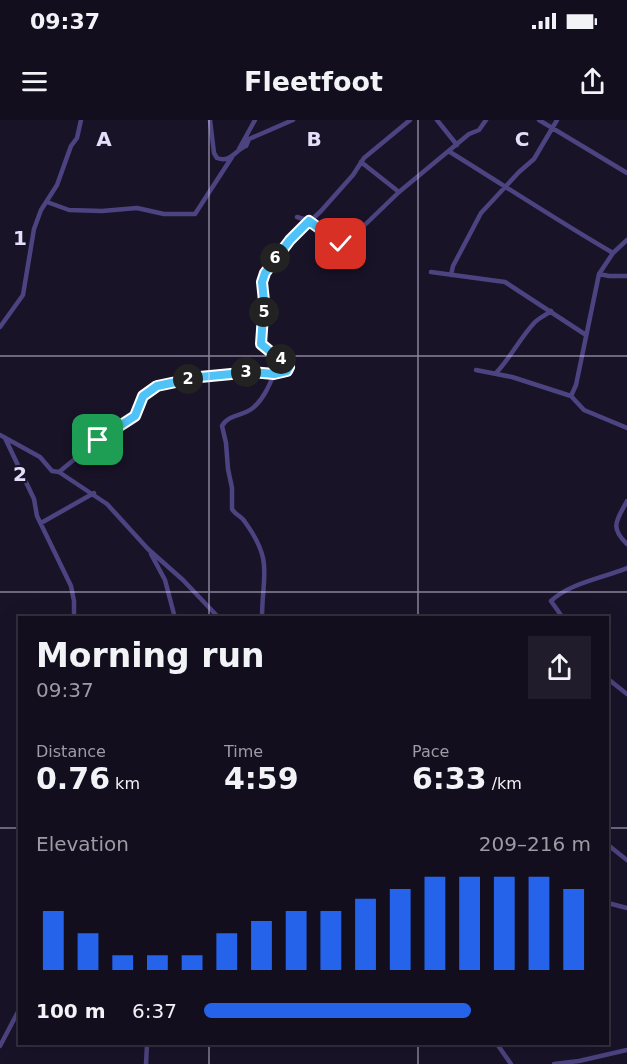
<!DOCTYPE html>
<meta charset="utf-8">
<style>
:root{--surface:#130e1e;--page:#201c2b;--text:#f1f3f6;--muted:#9d9ca4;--line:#322e3c;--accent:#2563eb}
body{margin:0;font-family:"DejaVu Sans",sans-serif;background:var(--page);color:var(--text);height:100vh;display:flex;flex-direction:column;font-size:22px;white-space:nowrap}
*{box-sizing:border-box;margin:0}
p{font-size:20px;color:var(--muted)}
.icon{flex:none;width:33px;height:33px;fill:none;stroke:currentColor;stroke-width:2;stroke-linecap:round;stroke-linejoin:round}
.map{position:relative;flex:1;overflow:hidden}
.drawer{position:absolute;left:18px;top:496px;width:591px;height:429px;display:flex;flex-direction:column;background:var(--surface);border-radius:0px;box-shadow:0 6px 24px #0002,0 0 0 2px var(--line)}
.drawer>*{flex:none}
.pin{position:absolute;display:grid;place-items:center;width:51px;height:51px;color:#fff;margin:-26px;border-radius:12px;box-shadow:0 3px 9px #0006}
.km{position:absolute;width:30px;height:30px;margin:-15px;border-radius:50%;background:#222;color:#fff;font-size:16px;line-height:30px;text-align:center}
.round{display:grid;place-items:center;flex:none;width:63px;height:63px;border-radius:0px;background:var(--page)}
.headline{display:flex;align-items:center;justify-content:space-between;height:102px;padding:0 18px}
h1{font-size:33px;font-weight:700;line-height:45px}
.stats{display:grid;grid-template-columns:repeat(3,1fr);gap:9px;height:102px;padding:6px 18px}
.stats div{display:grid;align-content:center}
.stats b{font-size:30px;font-weight:700}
.stats small{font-size:16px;font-weight:400}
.stats p{font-size:16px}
.chart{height:168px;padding:12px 18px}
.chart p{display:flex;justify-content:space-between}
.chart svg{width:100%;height:108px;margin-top:6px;stroke:var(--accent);stroke-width:6}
ul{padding:0 18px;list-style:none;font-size:20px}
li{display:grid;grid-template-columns:96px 72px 1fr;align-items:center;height:45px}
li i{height:15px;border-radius:8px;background:var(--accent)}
.status{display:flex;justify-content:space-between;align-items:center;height:42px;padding:0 30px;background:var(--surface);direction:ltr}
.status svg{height:16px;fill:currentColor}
header{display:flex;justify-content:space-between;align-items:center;height:78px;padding:0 18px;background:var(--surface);font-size:27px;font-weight:700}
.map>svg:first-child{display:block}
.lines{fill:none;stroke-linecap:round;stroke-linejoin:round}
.minor{stroke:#4c4481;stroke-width:4.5}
.route-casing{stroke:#fff;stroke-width:12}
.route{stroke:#4fc3f7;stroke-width:8}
.grid{fill:none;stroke:#e4defb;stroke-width:1.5;stroke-opacity:0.55}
.grid-label{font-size:20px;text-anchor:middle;font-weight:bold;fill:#e4defb;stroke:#191328;stroke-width:4.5;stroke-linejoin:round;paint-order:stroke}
</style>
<div class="status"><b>09:37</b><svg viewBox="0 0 49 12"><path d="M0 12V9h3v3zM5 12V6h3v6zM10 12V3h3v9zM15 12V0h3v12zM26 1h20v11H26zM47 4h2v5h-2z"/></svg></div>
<header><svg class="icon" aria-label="menu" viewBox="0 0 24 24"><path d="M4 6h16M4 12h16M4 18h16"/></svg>Fleetfoot<svg class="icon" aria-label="share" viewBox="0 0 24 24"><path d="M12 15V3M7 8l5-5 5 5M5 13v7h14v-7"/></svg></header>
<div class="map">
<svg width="627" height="944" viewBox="0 0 627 944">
<rect width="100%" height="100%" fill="#191328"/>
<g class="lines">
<!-- minor -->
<path class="minor" d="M210 0 214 33 217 38C231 43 234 31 246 26L249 19 293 0
M437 0 457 25
M539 0 627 53
M239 29 255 0
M450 32C505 66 558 101 613 133
M361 42 399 72
M47 82 69 90 102 91 137 88 164 94H195L232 37
M297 97 310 101 344 125 399 72 469 14 479 10 486 0
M627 120 613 133 599 154 576 265 571 276 584 290 627 308
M431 152 505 162 586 215
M599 154 609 156H627
M451 155 453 146 481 93 519 52 534 39 557 0
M0 207 23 175 34 109 41 90 57 65 71 26 77 18 81 0
M476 250 512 257 571 276
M496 253C511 237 520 218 535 202 539 198 546 195 551 191
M0 315 40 337 52 351 59 352 107 384 148 429 183 460 219 498
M5 318 34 379 37 396 71 466 74 481V498
M59 352 98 320 135 296 143 276 157 266 175 261 243 253 274 254
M627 381C617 400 609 407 627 424
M41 403 94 373
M151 434 165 460 175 498
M262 498C262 455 274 442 245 402 242 396 235 395 232 389V368L228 349 226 323 222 306C228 294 245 296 254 287 264 278 269 266 274 254L289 249 286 243 261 224 264 181 262 162 265 154 290 120 321 91 353 55 364 38 410 0
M563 498 551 481C570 463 603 458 627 448
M608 559 627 574
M608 725 627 740
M608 783 627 788
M497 924 511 944
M0 926 20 888
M146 944 147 924
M554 944 579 941 627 930"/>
</g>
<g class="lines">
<!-- route casing -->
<g class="route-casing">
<path id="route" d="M98 320 135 296 143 276 157 266 200 257 252 252 274 254 287 251 289 247 261 224 264 181 262 162 265 153 290 120 309 101 341 124"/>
</g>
<!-- route -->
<use href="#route" class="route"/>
</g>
<!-- grid -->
<path class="grid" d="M209 0V498M418 0V498M0 236H627M0 472H627M0 708H20M608 708H627M209 924V944M418 924V944"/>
<g class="grid-label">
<text x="104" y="26">A</text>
<text x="314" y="26">B</text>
<text x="522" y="26">C</text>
<text x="20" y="125">1</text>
<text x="20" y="361">2</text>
</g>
</svg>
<div class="pin" style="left:98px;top:320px;background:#1e9e55"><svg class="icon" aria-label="arrive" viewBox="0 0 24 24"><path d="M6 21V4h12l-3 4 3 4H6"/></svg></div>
<div class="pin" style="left:341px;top:124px;background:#d93025"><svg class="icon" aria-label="check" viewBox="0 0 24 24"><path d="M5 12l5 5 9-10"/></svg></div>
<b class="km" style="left:188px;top:259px">2</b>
<b class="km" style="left:246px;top:252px">3</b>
<b class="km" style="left:281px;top:239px">4</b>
<b class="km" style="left:264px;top:192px">5</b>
<b class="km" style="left:275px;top:138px">6</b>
<section class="drawer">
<div class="headline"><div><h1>Morning run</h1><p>09:37</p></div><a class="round"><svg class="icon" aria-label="share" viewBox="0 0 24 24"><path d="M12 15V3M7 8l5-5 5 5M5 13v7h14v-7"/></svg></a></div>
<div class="stats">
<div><p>Distance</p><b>0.76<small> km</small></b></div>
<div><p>Time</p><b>4:59</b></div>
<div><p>Pace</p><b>6:33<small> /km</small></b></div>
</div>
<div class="chart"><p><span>Elevation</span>209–216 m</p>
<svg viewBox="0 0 160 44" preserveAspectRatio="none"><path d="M5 44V20M15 44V29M25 44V38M35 44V38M45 44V38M55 44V29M65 44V24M75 44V20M85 44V20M95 44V15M105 44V11M115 44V6M125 44V6M135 44V6M145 44V6M155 44V11"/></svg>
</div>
<ul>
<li><b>100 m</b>6:37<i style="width:69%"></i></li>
</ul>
</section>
</div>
